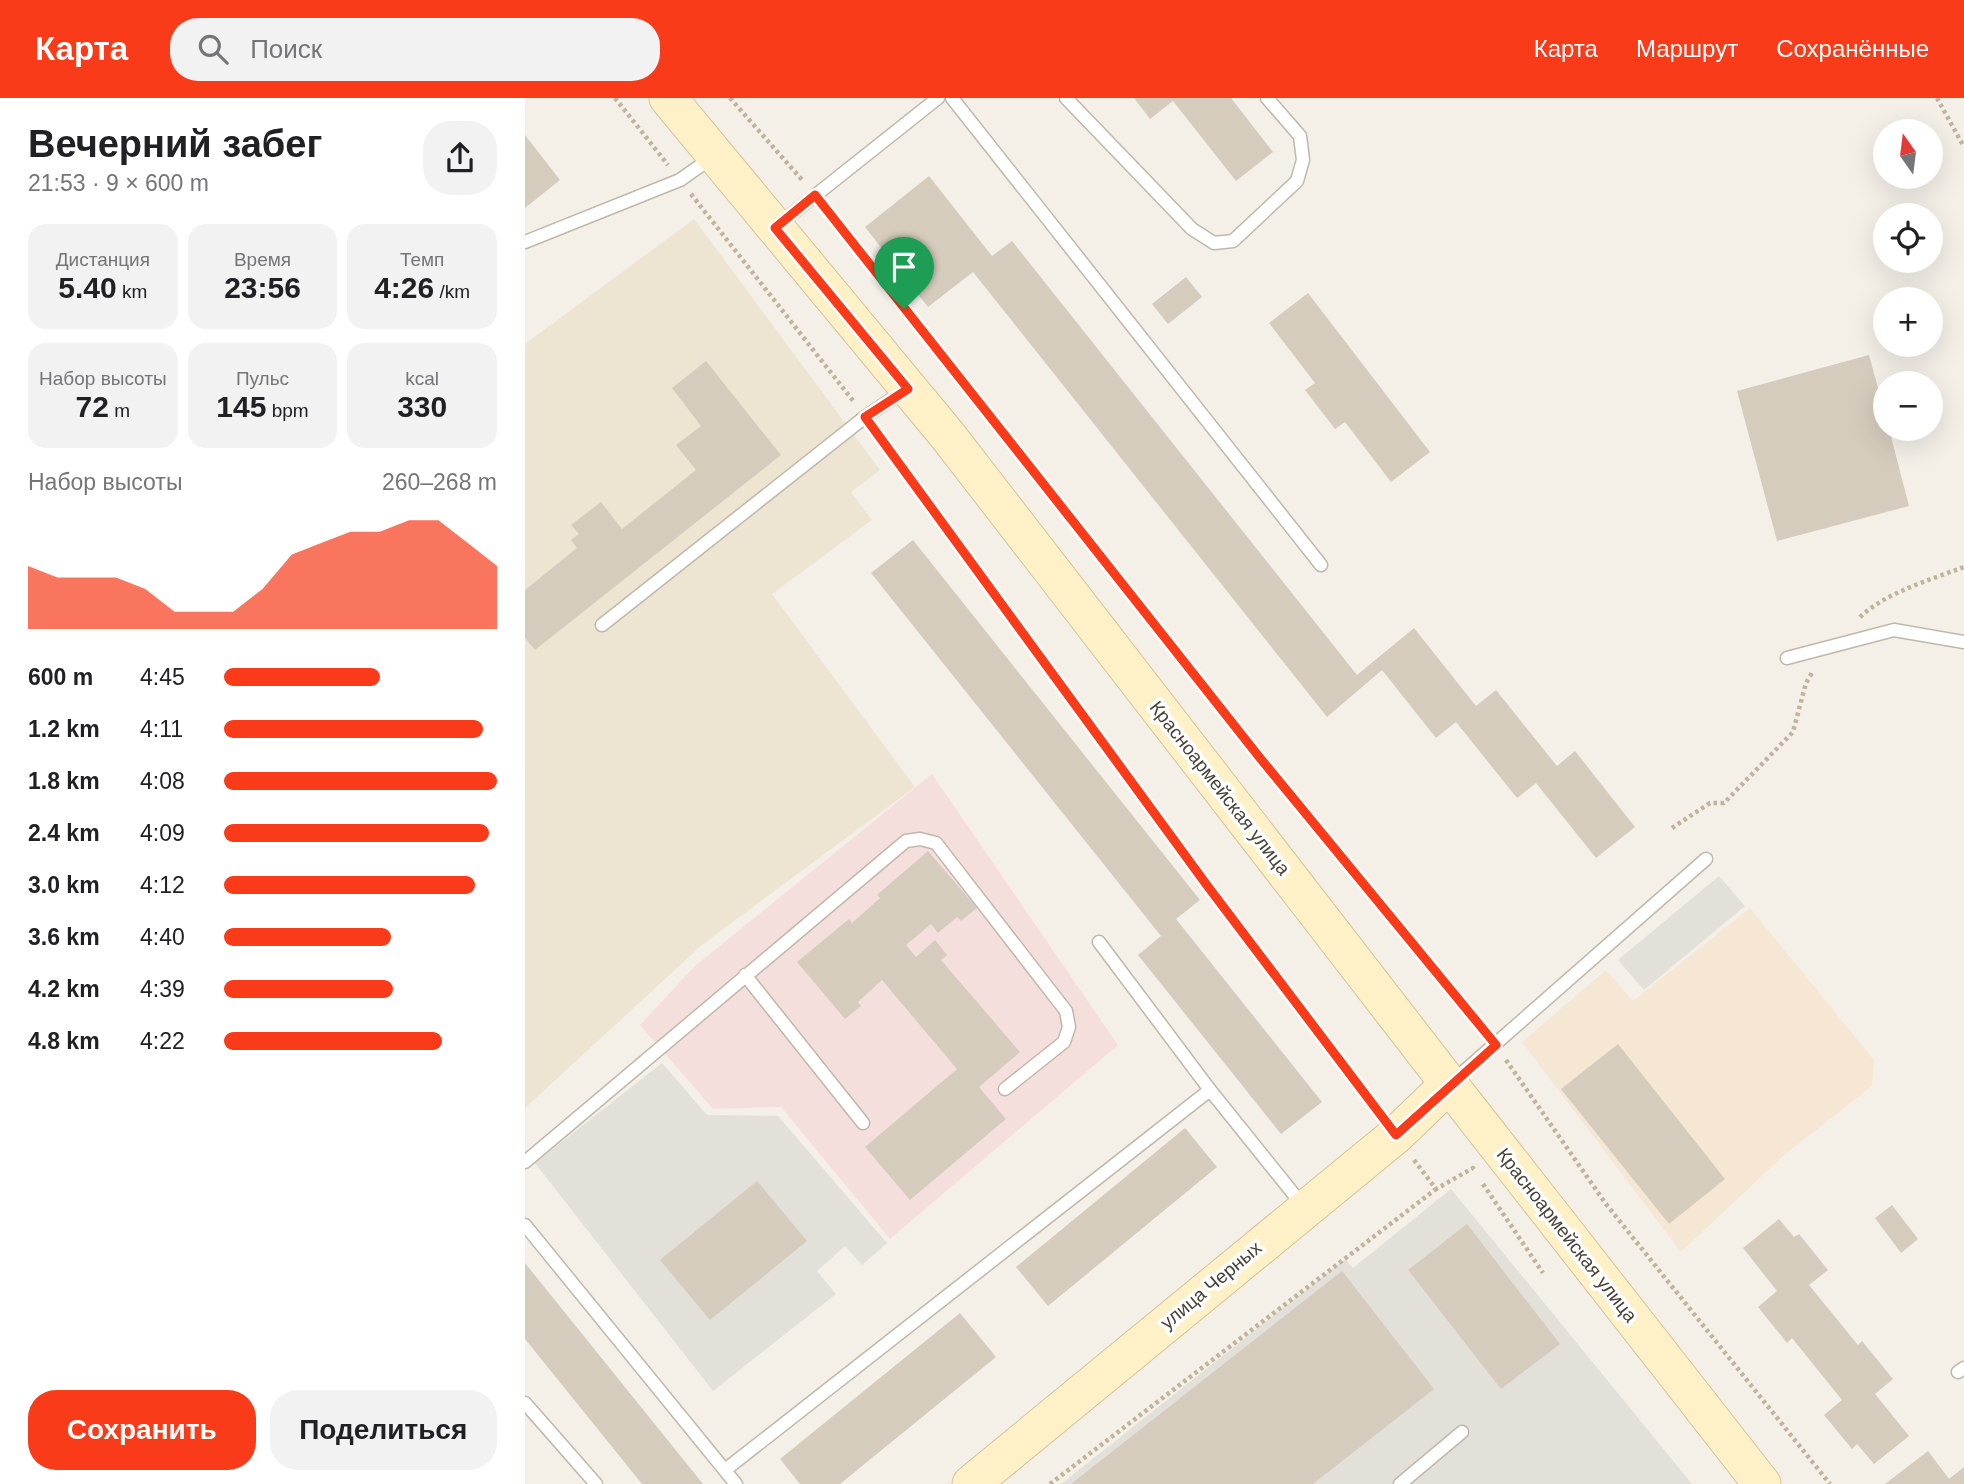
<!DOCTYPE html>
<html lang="ru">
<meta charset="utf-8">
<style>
:root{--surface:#fff;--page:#f2f2f2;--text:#202124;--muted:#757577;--accent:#f93b1a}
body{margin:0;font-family:Arial,sans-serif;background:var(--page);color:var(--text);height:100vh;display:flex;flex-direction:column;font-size:26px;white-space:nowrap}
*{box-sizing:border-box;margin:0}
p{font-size:23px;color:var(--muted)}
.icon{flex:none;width:38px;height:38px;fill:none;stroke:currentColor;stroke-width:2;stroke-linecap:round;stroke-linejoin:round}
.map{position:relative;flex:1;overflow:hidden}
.panel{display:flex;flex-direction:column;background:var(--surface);width:525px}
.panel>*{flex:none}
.needle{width:46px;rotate:346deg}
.fabs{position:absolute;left:1348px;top:21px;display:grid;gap:14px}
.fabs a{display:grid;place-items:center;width:70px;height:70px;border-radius:50%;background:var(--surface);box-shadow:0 7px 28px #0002;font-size:35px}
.pin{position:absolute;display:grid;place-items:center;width:60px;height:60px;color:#fff;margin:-72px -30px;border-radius:50% 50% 50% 0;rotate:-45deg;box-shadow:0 0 7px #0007}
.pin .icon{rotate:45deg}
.round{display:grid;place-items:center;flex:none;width:74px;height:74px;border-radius:28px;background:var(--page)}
.overview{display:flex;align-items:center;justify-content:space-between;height:119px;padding:0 28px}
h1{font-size:38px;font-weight:700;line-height:52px}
.metrics{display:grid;grid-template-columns:repeat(3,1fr);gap:10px;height:119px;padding:7px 28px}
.metrics div{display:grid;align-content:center;border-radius:18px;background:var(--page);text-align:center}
.metrics b{font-size:30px;font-weight:700}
.metrics small{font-size:19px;font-weight:400}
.metrics p{font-size:19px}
.chart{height:196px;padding:14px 28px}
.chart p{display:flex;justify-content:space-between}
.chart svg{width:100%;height:126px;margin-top:7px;fill:var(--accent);opacity:.7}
.button{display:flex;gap:14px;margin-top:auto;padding:14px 28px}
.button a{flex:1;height:80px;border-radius:28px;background:var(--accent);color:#fff;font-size:28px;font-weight:700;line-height:80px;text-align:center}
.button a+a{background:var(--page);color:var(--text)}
ul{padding:0 28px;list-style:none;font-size:23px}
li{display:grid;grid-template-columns:112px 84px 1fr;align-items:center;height:52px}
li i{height:18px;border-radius:9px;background:var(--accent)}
header{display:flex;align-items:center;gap:42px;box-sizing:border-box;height:98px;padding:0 35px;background:var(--accent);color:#fff}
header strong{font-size:33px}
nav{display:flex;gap:38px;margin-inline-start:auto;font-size:24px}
.search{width:490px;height:63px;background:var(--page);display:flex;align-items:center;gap:18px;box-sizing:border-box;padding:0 24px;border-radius:28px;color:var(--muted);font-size:26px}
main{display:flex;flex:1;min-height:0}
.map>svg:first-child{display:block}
.commercial{fill:#f5e7d3}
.industrial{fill:#e3dfd9}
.education{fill:#ede5d2}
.medical{fill:#f4dfdc}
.building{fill:#d5ccbd}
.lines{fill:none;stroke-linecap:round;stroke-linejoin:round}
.lane-casing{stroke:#bfb8aa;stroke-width:15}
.secondary-casing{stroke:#d4c498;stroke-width:39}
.path{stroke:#c1b49c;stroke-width:4.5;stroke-dasharray:3.5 3.5;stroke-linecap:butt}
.lane{stroke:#fff;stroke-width:12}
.secondary{stroke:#fef1c8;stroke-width:37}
.route-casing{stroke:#fff;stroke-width:14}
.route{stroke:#f93b1a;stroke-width:9}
.labels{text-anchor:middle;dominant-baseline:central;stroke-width:7;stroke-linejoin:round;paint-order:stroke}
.street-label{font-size:19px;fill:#474137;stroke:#fff}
</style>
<header>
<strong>Карта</strong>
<div class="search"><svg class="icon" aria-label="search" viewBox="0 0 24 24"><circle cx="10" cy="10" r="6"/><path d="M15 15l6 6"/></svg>Поиск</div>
<nav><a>Карта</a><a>Маршрут</a><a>Сохранённые</a></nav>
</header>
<main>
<section class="panel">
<div class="overview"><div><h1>Вечерний забег</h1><p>21:53 · 9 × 600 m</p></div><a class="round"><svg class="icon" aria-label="share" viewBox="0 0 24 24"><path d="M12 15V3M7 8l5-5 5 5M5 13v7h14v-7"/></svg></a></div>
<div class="metrics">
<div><p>Дистанция</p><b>5.40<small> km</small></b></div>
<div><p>Время</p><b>23:56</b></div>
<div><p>Темп</p><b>4:26<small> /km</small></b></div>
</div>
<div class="metrics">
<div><p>Набор высоты</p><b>72<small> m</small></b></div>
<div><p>Пульс</p><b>145<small> bpm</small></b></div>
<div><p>kcal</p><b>330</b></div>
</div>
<div class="chart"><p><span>Набор высоты</span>260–268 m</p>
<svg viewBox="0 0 160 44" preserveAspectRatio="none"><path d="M0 44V22L10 26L20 26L30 26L40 30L50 38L60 38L70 38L80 30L90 18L100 14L110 10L120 10L130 6L140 6L150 14L160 22V44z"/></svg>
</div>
<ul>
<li><b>600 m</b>4:45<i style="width:57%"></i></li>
<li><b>1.2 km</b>4:11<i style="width:95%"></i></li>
<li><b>1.8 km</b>4:08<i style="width:100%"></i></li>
<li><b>2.4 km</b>4:09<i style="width:97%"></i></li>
<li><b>3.0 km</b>4:12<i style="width:92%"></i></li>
<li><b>3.6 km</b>4:40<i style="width:61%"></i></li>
<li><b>4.2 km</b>4:39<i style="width:62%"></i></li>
<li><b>4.8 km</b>4:22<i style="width:80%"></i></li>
</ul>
<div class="button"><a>Сохранить</a><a>Поделиться</a></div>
</section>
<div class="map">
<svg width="1439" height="1386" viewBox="0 0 1439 1386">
<rect width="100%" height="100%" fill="#f4f0e8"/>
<!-- commercial -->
<path class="commercial" d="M1225 810 1349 962 1347 988 1258 1058 1156 1154 997 944 1081 872 1108 903Z"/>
<!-- industrial -->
<path class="industrial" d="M1194 778 1220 808 1119 892 1093 862Z
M137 965 182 1017 253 1018 362 1145 337 1167 320 1148 292 1173 311 1196 188 1293 10 1065Z
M926 1091 1167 1386H536L820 1161 828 1170Z"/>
<!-- education -->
<path class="education" d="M169 121 355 372 326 394 347 422 247 496 390 689 178 846 0 1010V246Z"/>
<!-- medical -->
<path class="medical" d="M407 676 593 947 365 1141 256 1009 188 1011 115 927 170 868Z"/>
<!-- building -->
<path class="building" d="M609 0H706L748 54 711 83 648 3 625 21Z
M0 37 35 82 0 110Z
M404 78 467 158 487 143 832 577 889 530 951 608 971 592 1032 668 1050 653 1110 729 1071 760 1011 685 992 700 931 624 911 640 857 572 802 619 448 174 403 209 340 129Z
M661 179 677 199 643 226 627 206Z
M783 195 905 354 866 384 820 324 810 331 780 292 790 285 744 225Z
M1344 257 1360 316V331H1364L1384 408 1252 443 1212 293Z
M181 263 256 357 10 552 0 540V492L52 450 46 442 54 436 46 427 76 404 97 431 171 372 151 347 176 328 147 290Z
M388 442 675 802 651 821 797 1004 756 1036 613 857 636 838 346 475Z
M403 753 452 810 436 823 432 819 413 835 406 826 381 847 391 859 410 842 422 857 416 862 495 954 454 989 481 1021 385 1102 340 1049 432 971 357 882 333 904 336 908 320 921 272 864 324 821 327 825 355 800 352 797Z
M1093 946 1200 1081 1144 1126 1036 991Z
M660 1030 692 1069 523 1208 491 1169Z
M232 1083 282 1143 185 1222 135 1162Z
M1367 1107 1393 1141 1376 1155 1350 1120Z
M1254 1121 1269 1139 1274 1136 1303 1172 1284 1187 1333 1247 1337 1243 1368 1281 1350 1296 1384 1338 1349 1366 1332 1346 1327 1351 1299 1317 1317 1302 1267 1240 1262 1245 1233 1209 1252 1193 1218 1150Z
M942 1126 1035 1246 976 1291 883 1172Z
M0 1165 178 1386H117L0 1241Z
M817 1173 909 1291 788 1386H546Z
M435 1215 471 1259 315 1386H275L255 1361Z
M1403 1353 1424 1381 1439 1369V1386H1360Z"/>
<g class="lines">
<!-- lane casing -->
<g class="lane-casing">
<path id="lane" d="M427 0 796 467
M541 0 667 131 689 145 708 143 772 83 778 62 775 38 742 0
M253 127 413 0
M0 144 155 82 189 58
M77 527 340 319 379 293
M1262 560 1369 532 1439 544
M574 844 685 992 779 1109
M220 877 338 1025
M927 984 1181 761
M0 1064 381 743 395 741 411 745 541 913 544 929 539 944 480 991
M0 1127 211 1386
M1433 1274 1439 1270
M0 1305 71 1386
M200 1372 685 992
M875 1386 937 1334"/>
</g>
<!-- secondary casing -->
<g class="secondary-casing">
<path id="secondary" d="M143 0 423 338 924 986 1237 1386
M446 1386 871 1037 924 986"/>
</g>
<!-- path -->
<path class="path" d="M90 0 143 67
M205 0 278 83
M1412 0 1439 49
M166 96 329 304
M301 111 735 660 959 932
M351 333 682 786 853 1013
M1335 519C1362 494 1405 482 1439 469
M1147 730 1185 705H1199L1268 634 1281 585 1288 573
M981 962 1081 1106 1305 1386
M889 1062 911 1091 948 1070 950 1073
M958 1086 1018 1175
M525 1386 911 1091"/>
<!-- lane -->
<use href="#lane" class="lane"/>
<!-- secondary -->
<use href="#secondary" class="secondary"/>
</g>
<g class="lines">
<!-- route casing -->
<g class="route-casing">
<path id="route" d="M290 97 735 660 971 947 871 1037 681 786 340 319 383 291 250 130Z"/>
</g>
<!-- route -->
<use href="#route" class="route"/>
</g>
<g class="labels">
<!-- street labels -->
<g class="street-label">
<text transform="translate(695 690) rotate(52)">Красноармейская улица</text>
<text transform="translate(1042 1137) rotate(52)">Красноармейская улица</text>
<text transform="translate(686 1187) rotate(-40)">улица Черных</text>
</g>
</g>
</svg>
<div class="fabs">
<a><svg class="needle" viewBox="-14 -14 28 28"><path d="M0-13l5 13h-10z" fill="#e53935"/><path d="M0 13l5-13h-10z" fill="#757577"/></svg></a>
<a><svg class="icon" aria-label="locate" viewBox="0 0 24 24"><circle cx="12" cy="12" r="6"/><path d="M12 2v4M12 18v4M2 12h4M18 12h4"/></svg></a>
<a>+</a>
<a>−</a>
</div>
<div class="pin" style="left:379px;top:211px;background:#1e9e55"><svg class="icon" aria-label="arrive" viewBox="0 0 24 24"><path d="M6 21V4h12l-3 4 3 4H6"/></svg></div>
</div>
</main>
